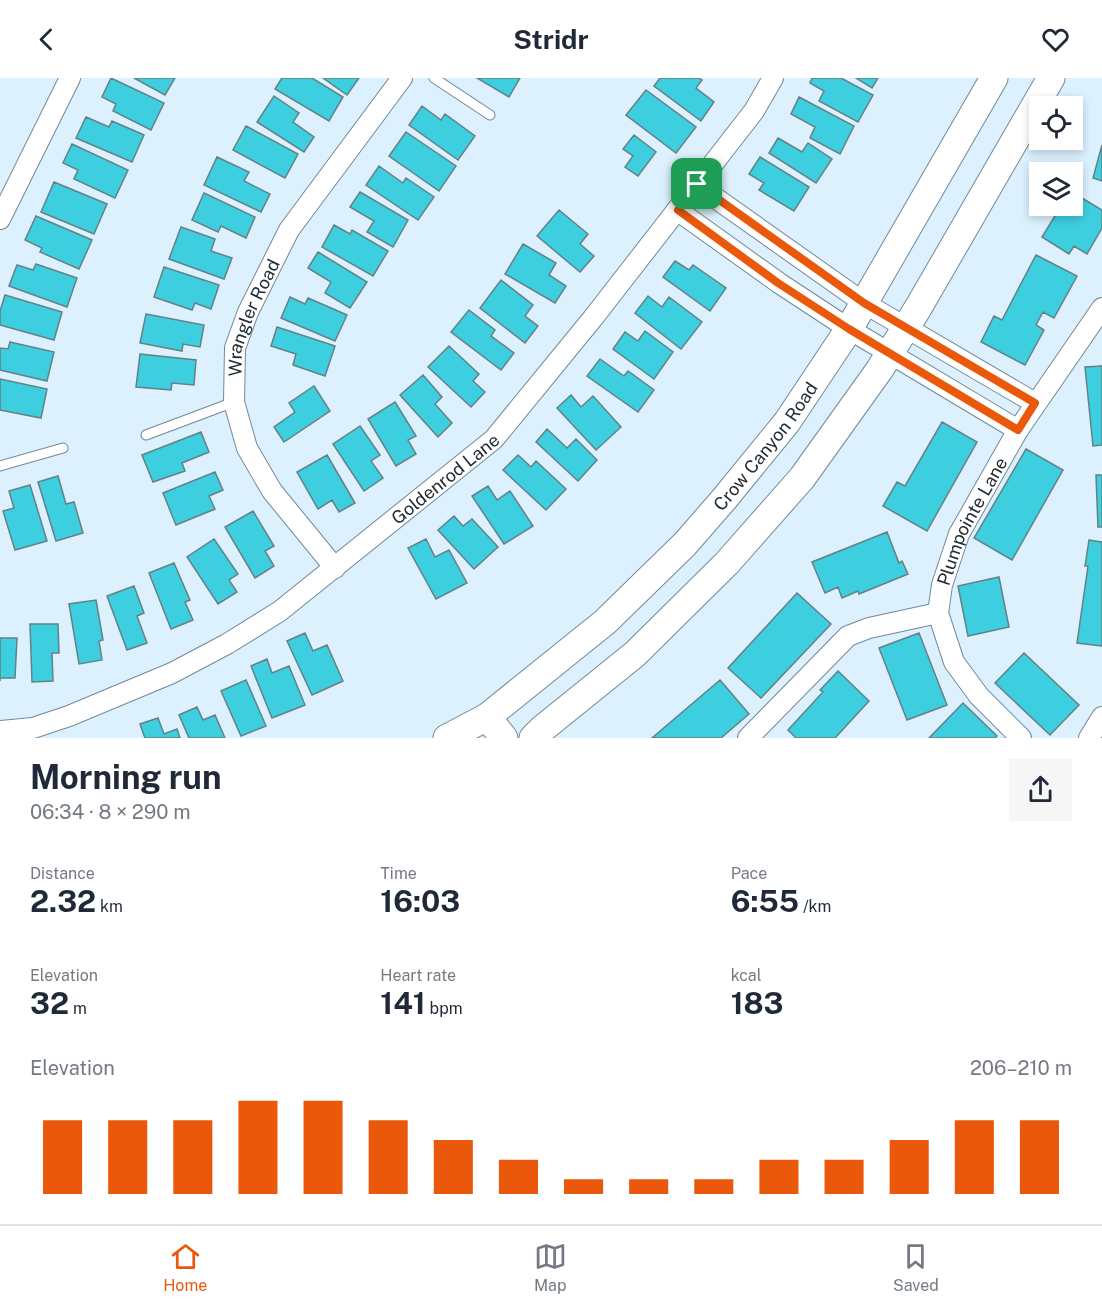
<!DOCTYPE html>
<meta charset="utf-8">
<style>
:root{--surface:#fff;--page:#f6f6f7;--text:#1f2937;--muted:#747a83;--line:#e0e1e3;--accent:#ea580c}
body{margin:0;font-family:"Public Sans",sans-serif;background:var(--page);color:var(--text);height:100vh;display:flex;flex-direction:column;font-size:22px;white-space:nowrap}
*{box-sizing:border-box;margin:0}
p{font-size:20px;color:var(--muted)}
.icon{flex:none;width:33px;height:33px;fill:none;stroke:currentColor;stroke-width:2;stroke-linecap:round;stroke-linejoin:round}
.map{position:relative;height:660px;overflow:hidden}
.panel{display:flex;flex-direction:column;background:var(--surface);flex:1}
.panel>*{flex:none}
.fabs{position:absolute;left:1029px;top:18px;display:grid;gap:12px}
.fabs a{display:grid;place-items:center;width:54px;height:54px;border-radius:0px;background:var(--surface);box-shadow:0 3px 9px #0003;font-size:30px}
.pin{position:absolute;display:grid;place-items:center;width:51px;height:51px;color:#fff;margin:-26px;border-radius:12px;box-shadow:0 3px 9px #0006}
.round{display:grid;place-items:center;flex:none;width:63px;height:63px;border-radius:0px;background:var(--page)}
.head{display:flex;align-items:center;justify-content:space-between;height:102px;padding:0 30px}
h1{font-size:33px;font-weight:700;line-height:45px}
.stats{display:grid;grid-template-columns:repeat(3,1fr);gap:9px;height:102px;padding:6px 30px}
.stats div{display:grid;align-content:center}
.stats b{font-size:30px;font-weight:700}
.stats small{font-size:16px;font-weight:400}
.stats p{font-size:16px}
.chart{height:168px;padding:12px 30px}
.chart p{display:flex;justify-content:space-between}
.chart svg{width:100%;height:108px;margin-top:6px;stroke:var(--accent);stroke-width:6}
header{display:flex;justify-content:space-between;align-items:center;height:78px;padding:0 30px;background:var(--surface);font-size:27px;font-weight:700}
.tab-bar{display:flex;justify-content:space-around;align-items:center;height:84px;border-top:2px solid var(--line);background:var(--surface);font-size:16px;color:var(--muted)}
.tab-bar a{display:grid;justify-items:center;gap:3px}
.tab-bar .on{color:var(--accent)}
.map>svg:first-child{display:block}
.building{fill:#3dcfe0;stroke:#638186;stroke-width:1.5}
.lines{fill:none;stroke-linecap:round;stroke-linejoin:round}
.lane-casing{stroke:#728999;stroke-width:11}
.street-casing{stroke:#728999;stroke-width:22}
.secondary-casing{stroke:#728999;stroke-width:29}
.lane{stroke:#fff;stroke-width:9}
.street{stroke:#fff;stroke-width:20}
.secondary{stroke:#fff;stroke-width:27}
.route-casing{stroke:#fff;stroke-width:12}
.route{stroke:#ea580c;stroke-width:8}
.labels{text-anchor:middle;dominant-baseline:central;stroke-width:6;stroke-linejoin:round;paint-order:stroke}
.street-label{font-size:18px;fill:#232d33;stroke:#dcf0fe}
</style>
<header><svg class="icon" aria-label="back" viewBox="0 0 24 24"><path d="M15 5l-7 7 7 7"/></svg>Stridr<svg class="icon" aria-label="heart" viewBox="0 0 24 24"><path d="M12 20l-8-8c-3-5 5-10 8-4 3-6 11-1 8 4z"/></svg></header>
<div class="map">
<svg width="1102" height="660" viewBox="0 0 1102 660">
<rect width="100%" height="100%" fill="#dcf0fe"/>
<!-- building -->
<path class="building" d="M111 0 164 25 151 52 113 33 116 26 102 19Z
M134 0H175L165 17Z
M282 0H312L343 19 329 43 275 11Z
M323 0H359L347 17Z
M477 0H520L509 19Z
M660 0H699L702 2 696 10 714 24 701 43 654 8Z
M812 0H841L873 17 858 44 819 23 824 13 810 5Z
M856 0H878L872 10Z
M646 12 696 49 676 75 626 37Z
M274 18 299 35 293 44 314 59 304 74 257 44Z
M799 19 854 48 840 76 810 60 815 49 791 36Z
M422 28 441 42 445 36 475 58 458 82 409 47Z
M86 39 109 49 112 43 144 57 132 84 76 60Z
M246 48 298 76 285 100 233 72Z
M406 54 456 88 439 113 389 78Z
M634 57 656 74 638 98 625 89 633 78 623 71Z
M778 60 802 74 808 65 832 81 816 105 769 75Z
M72 66 128 92 115 120 74 101 78 92 63 85Z
M1102 67V103L1093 100Z
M217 79 249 94 244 103 270 116 261 134 204 107Z
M760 79 809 109 794 133 759 112 764 105 749 96Z
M379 88 403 105 406 100 434 119 418 142 366 107Z
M54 104 107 126 94 156 41 134Z
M360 114 408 142 393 169 367 154 374 143 350 129Z
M1072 114 1102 132V150L1087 176 1074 168 1069 176 1042 159 1061 128H1072Z
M204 115 255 139 246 160 221 148 218 154 192 142Z
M559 132 588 156 580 166 594 178 580 194 537 158Z
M36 138 92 162 79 191 40 174 42 170 25 162Z
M334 147 350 156 352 152 388 173 373 198 322 169Z
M181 149 215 161 211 173 232 180 224 201 169 181Z
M523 166 556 185 549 197 566 208 555 225 505 196Z
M318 174 367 204 350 230 325 215 331 204 308 190Z
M1036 177 1077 198 1054 240 1043 234 1036 247 1044 252 1025 287 981 264 994 238 1002 242Z
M675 183 689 192 693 187 726 210 710 233 663 199Z
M36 186 77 200 67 229 9 208 17 187 33 192Z
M164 189 219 207 211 231 195 225 192 232 154 219Z
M501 202 533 227 525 238 538 248 525 265 480 230Z
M5 217 62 234 54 262 0 247V233Z
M648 218 662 229 669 219 702 244 681 271 635 235Z
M290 219 305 226 308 220 347 237 335 263 281 240Z
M469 232 495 252 491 258 514 275 501 292 451 254Z
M146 236 204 247 200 269 183 266 182 273 140 265Z
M277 249 335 268 325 298 293 287 296 276 271 268Z
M645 253 673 274 654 301 613 271 625 254 638 263Z
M10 264 54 274 47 303 0 292V270L8 271Z
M449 268 479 296 473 303 485 314 471 329 428 289Z
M140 276 196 282 194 307 172 305 171 312 136 309Z
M600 281 624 298 628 293 654 312 638 334 587 298Z
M1102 288V367L1093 368 1085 289Z
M423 297 442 319 435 326 452 345 438 359 400 317Z
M0 301 47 311 41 340 0 332Z
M314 308 330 333 284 364 274 349 295 334 289 325Z
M571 317 581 329 593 318 621 349 596 372 557 330Z
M395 324 416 358 408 362 416 376 396 388 368 341Z
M942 344 977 364 927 453 883 428 897 404 905 408Z
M360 348 380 377 371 383 383 400 364 413 333 366Z
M547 351 567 370 576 361 597 382 578 403 536 364Z
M201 354 209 374 182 385 185 393 153 404 142 377Z
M1026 371 1063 392 1012 482 974 460Z
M327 377 355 425 339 434 332 422 318 431 297 394Z
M518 377 531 389 536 383 566 411 546 432 503 392Z
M215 394 223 412 209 418 215 431 176 447 163 415Z
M1096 397H1102V449H1098Z
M58 398 66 426 74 424 83 455 56 463 38 404Z
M30 407 47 463 15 472 3 433 14 430 9 413Z
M488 408 497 422 510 413 533 448 504 466 472 418Z
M253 433 274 468 265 473 274 488 255 500 225 449Z
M454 438 463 448 472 441 498 469 474 491 438 452Z
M887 454 899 485 902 483 908 496 859 516 858 513 842 520 838 509 825 515 812 484Z
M214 461 238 496 229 502 237 514 218 526 187 479Z
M426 461 435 479 449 472 467 505 436 521 408 470Z
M1089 462 1102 464V568L1077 565 1088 488H1085Z
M174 485 190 522 185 524 193 542 171 551 149 495Z
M999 499 1009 549 968 558 958 508Z
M134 508 144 535 137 538 147 565 127 572 107 518Z
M797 515 831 546 761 620 728 590Z
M96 522 103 562 99 563 102 582 79 586 69 526Z
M30 546H58L59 575H52L53 603 32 604Z
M305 555 313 573 327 567 343 603 312 617 287 563Z
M919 555 947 627 907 642 879 570Z
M0 560H17L15 600H0V603Z
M1024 575 1079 627 1050 657 995 605Z
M267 581 272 595 289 588 305 627 272 640 251 588Z
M838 593 869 623 835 660H796L788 652 823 614 820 612Z
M246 602 266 648 241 658 221 613Z
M720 602 749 636 721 660H652Z
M963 625 997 658 995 660H929Z
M197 629 203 642 215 637 225 660H189L179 637Z
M158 640 164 656 177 651 180 660H145L140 646Z"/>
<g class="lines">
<!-- lane casing -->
<g class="lane-casing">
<path id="lane" d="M434 0 490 37
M146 357 234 324
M0 388 63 370"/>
</g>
<!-- street casing -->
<g class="street-casing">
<g id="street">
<path d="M697 107 864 225 1035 325"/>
<path d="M677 132 779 205 849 251 1018 352"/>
<path d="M0 141 70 0"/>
<path id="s1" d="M335 490 272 413 247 370 234 324 235 270 248 234 289 152 402 0"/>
<path id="s2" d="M0 653 33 650 69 638 172 595 227 566 280 533 494 361 593 240 754 33 773 0"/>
<path d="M748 660 848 558 869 550 938 535"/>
<path id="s3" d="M1021 660 979 618 954 584 938 535 942 507 959 456 1018 352 1102 230"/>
<path d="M1089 660 1102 639"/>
</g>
</g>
<!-- secondary casing -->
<g class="secondary-casing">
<g id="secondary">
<path d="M487 639 504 660"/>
<path id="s4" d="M447 660 487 639 605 544 685 466 725 420 787 344 849 251 994 0"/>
<path d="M533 660 542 651 635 576 727 485 802 400 880 291 918 230 1051 0"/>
</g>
</g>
<!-- lane -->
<use href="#lane" class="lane"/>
<!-- street -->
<use href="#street" class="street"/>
<!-- secondary -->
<use href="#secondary" class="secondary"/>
</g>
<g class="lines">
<!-- route casing -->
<g class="route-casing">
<path id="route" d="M697 106 864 225 1035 325 1018 352 849 251 778 205 678 132Z"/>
</g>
<!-- route -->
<use href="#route" class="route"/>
</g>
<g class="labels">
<!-- street labels -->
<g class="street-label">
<text stroke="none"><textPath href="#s1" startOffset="285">Wrangler Road</textPath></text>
<text stroke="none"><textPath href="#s4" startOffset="435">Crow Canyon Road</textPath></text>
<text stroke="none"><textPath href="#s2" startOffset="519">Goldenrod Lane</textPath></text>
<text stroke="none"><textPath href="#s3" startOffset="252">Plumpointe Lane</textPath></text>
</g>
</g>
</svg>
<div class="fabs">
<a><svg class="icon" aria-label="locate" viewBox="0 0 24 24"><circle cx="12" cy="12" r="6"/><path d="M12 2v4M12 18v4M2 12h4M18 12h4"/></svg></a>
<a><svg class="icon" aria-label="layers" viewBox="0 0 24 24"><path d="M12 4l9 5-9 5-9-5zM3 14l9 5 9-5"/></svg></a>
</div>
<div class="pin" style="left:697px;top:106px;background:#1e9e55"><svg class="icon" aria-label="arrive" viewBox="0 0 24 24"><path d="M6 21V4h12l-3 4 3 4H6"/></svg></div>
</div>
<section class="panel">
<div class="head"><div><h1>Morning run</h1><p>06:34 · 8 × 290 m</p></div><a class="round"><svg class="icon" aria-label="share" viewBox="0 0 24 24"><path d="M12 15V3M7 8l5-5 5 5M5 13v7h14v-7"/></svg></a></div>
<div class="stats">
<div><p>Distance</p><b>2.32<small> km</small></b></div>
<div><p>Time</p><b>16:03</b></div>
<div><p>Pace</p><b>6:55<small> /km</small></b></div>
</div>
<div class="stats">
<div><p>Elevation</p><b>32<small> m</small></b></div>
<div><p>Heart rate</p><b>141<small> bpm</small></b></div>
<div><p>kcal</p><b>183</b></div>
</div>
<div class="chart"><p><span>Elevation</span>206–210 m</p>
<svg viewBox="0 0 160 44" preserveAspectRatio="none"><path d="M5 44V14M15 44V14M25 44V14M35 44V6M45 44V6M55 44V14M65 44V22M75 44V30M85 44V38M95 44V38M105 44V38M115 44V30M125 44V30M135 44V22M145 44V14M155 44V14"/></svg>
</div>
</section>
<nav class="tab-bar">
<a class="on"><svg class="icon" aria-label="home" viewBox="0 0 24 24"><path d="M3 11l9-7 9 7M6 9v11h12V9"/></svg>Home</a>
<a><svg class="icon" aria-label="map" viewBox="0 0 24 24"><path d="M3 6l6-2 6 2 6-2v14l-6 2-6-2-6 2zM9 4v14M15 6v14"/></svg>Map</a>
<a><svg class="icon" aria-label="saved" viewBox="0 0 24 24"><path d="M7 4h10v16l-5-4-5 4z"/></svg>Saved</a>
</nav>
